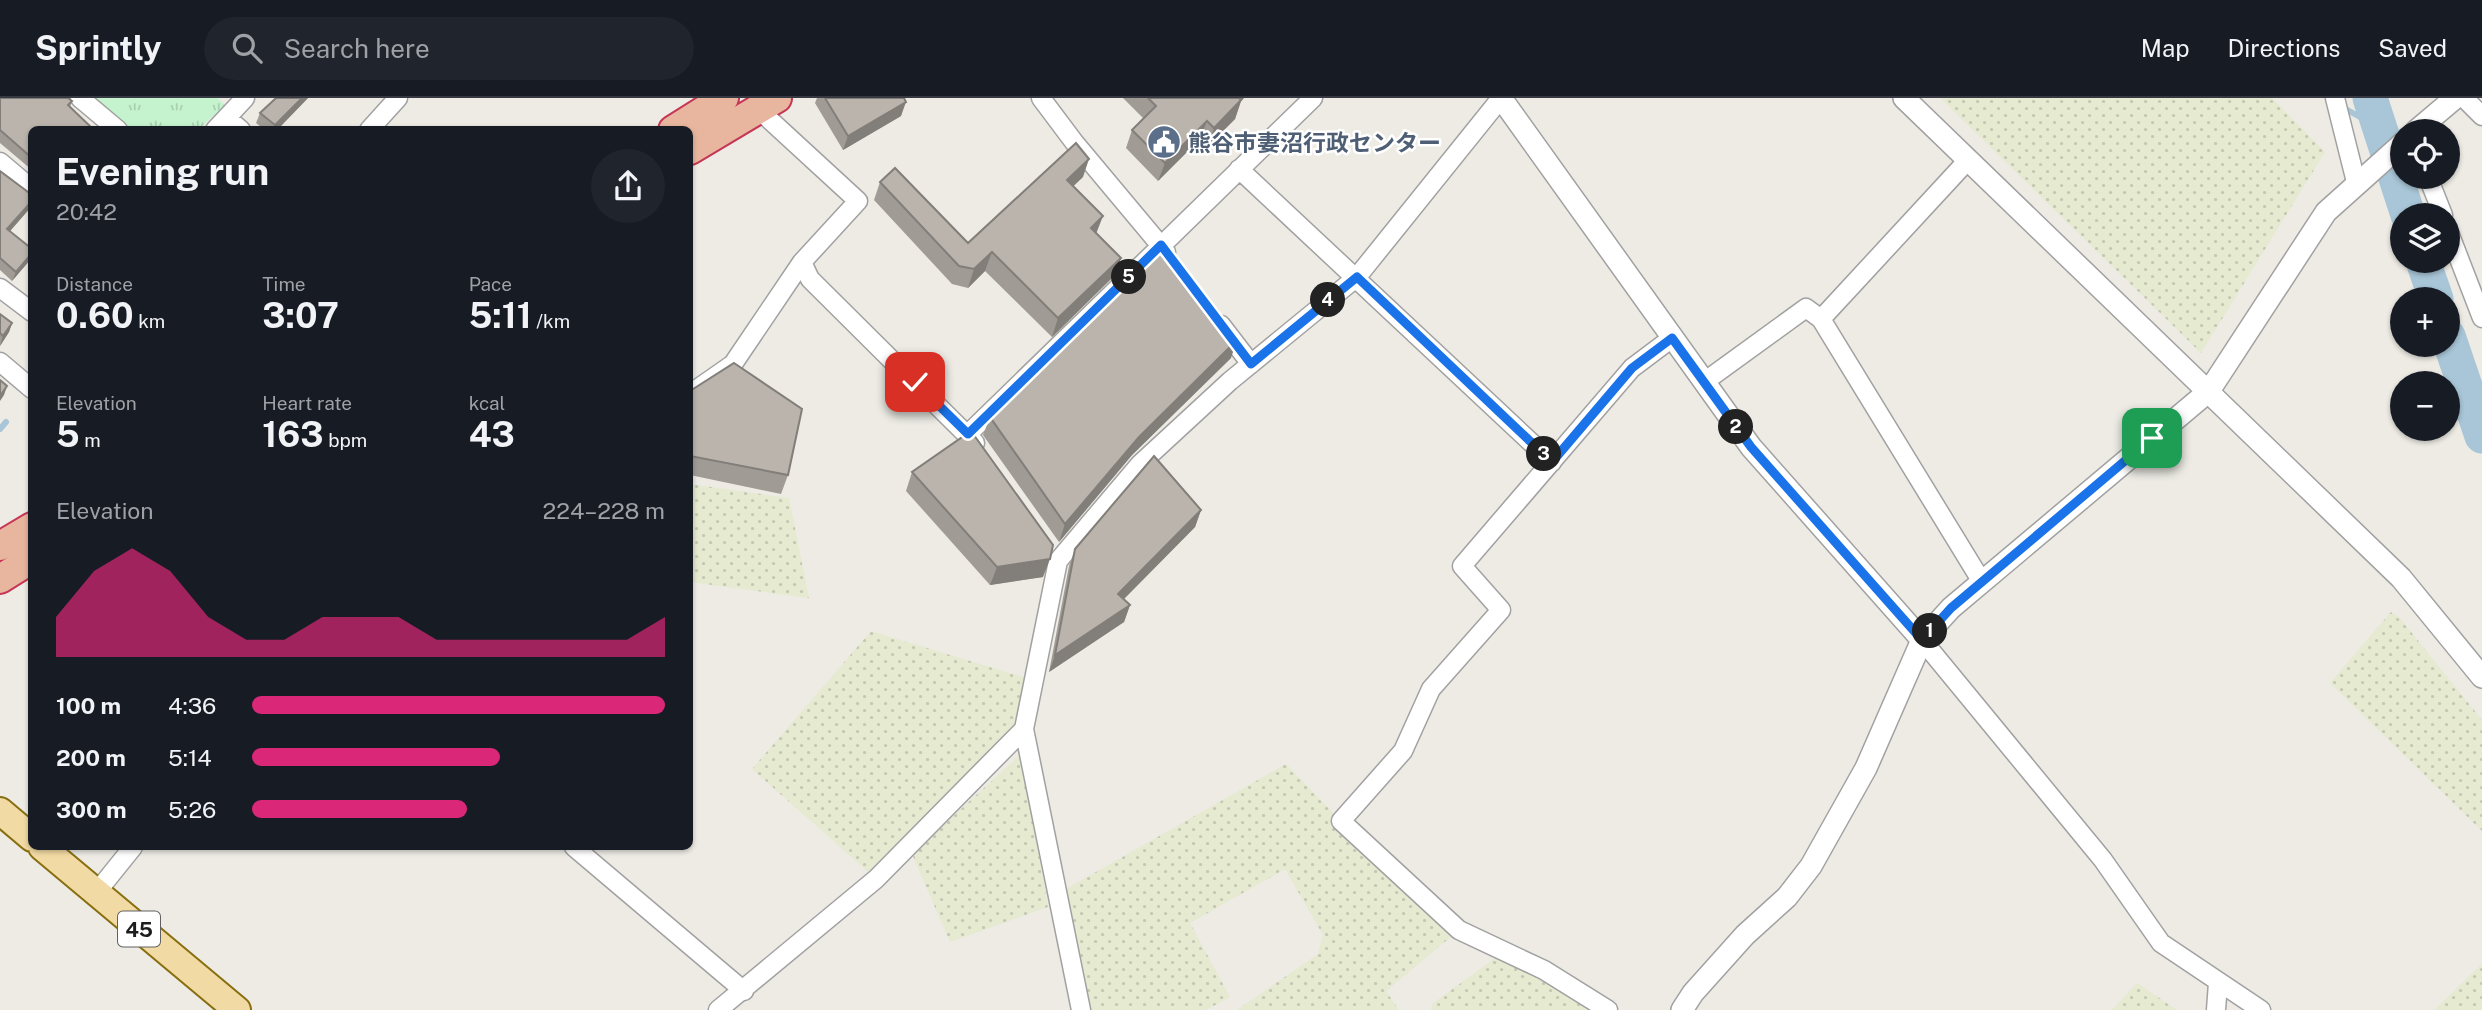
<!DOCTYPE html>
<meta charset="utf-8">
<style>
:root{--surface:#171b24;--page:#20242c;--text:#f1f3f6;--muted:#9ea1a6;--line:#363941;--accent:#db2777}
body{margin:0;font-family:"Public Sans","Noto Sans JP",sans-serif;background:var(--page);color:var(--text);height:100vh;display:flex;flex-direction:column;font-size:26px;white-space:nowrap}
*{box-sizing:border-box;margin:0}
p{font-size:23px;color:var(--muted)}
.icon{flex:none;width:38px;height:38px;fill:none;stroke:currentColor;stroke-width:2;stroke-linecap:round;stroke-linejoin:round}
.map{position:relative;flex:1;overflow:hidden}
.panel{position:absolute;left:28px;top:28px;width:665px;height:724px;display:flex;flex-direction:column;background:var(--surface);border-radius:10px;box-shadow:0 2px 5px #0004}
.panel>*{flex:none}
.controls{position:absolute;left:2390px;top:21px;display:grid;gap:14px}
.controls a{display:grid;place-items:center;width:70px;height:70px;border-radius:50%;background:var(--surface);box-shadow:0 2px 5px #0004;font-size:35px}
.pin{position:absolute;display:grid;place-items:center;width:60px;height:60px;color:#fff;margin:-30px;border-radius:14px;box-shadow:0 4px 10px #0006}
.km{position:absolute;width:35px;height:35px;margin:-18px;border-radius:50%;background:#222;color:#fff;font-size:19px;line-height:35px;text-align:center}
.round{display:grid;place-items:center;flex:none;width:74px;height:74px;border-radius:37px;background:var(--page)}
.summary{display:flex;align-items:center;justify-content:space-between;height:119px;padding:0 28px}
h1{font-size:38px;font-weight:700;line-height:52px}
.metrics{display:grid;grid-template-columns:repeat(3,1fr);gap:10px;height:119px;padding:7px 28px}
.metrics div{display:grid;align-content:center}
.metrics b{font-size:35px;font-weight:700}
.metrics small{font-size:19px;font-weight:400}
.metrics p{font-size:19px}
.chart{height:196px;padding:14px 28px}
.chart p{display:flex;justify-content:space-between}
.chart svg{width:100%;height:126px;margin-top:7px;fill:var(--accent);opacity:.7}
ul{padding:0 28px;list-style:none;font-size:23px}
li{display:grid;grid-template-columns:112px 84px 1fr;align-items:center;height:52px}
li i{height:18px;border-radius:9px;background:var(--accent)}
header{display:flex;align-items:center;gap:42px;box-sizing:border-box;height:98px;padding:0 35px;background:var(--surface);border-bottom:2px solid var(--line)}
header strong{font-size:33px}
nav{display:flex;gap:38px;margin-inline-start:auto;font-size:24px}
.search{width:490px;height:63px;background:var(--page);display:flex;align-items:center;gap:18px;box-sizing:border-box;padding:0 24px;border-radius:38px;color:var(--muted);font-size:26px}
.map>svg:first-child{display:block}
.farmland{fill:url(#farmland-dots)}
.park{fill:url(#park-tufts)}
.lines{fill:none;stroke-linecap:round;stroke-linejoin:round}
.stream{stroke:#a8c6d7;stroke-width:6}
.river{stroke:#a8c6d7;stroke-width:35}
.minor-casing{stroke:#a1a1a1;stroke-width:21}
.tertiary-casing{stroke:#a1a1a1;stroke-width:24}
.primary-casing{stroke:#876e0f;stroke-width:30}
.trunk-casing{stroke:#c63656;stroke-width:32}
.minor{stroke:#fff;stroke-width:18}
.tertiary{stroke:#fff;stroke-width:21}
.primary{stroke:#f2daa4;stroke-width:26}
.trunk{stroke:#e8b69e;stroke-width:28}
.wall{fill:#a09b95}
.shaded-wall{fill:#827e79}
.building{fill:#bab4ad;stroke:#827e79;stroke-width:2}
.route-casing{stroke:#fff;stroke-width:14}
.route{stroke:#1a73e8;stroke-width:9}
.labels{text-anchor:middle;dominant-baseline:central;stroke-width:5;stroke-linejoin:round;paint-order:stroke}
.shield{fill:#fff;stroke:#616161;stroke-width:2}
.shield-label{font-size:21px;font-weight:bold;fill:#1d1d1d}
.service-label{font-size:23px;font-weight:bold;fill:#4e5e75;stroke:#fff;text-anchor:start}
</style>
<header>
<strong>Sprintly</strong>
<div class="search"><svg class="icon" aria-label="search" viewBox="0 0 24 24"><circle cx="10" cy="10" r="6"/><path d="M15 15l6 6"/></svg>Search here</div>
<nav><a>Map</a><a>Directions</a><a>Saved</a></nav>
</header>
<div class="map">
<svg width="2482" height="912" viewBox="0 0 2482 912">
<defs>
<pattern id="farmland-dots" width="8" height="8" patternUnits="userSpaceOnUse" patternTransform="scale(1.75)"><rect width="8" height="8" fill="#e5ead1"/><path d="M2 2h.1M6 6h.1" fill="none" stroke="#c4c8b3" stroke-width="1.8" stroke-linecap="round"/></pattern>
<pattern id="park-tufts" width="24" height="20" patternUnits="userSpaceOnUse" patternTransform="scale(1.75)"><rect width="24" height="20" fill="#c5f3ce"/><path d="M3 7l-1-3M5 7V3M7 7l1-3M15 17l-1-3M17 17v-4M19 17l1-3" fill="none" stroke="#a9d0b0"/></pattern>
</defs>
<rect width="100%" height="100%" fill="#edebe4"/>
<!-- farmland -->
<path class="farmland" d="M1940 0H2272L2325 54 2201 255Z
M690 386 789 400 809 500 690 484Z
M2391 514 2399 519 2482 622V733L2330 585Z
M871 533 1033 582 1024 631 876 781 752 671Z
M1022 655 1048 809 950 844 912 756Z
M1286 666 1341 723 1459 832 1386 893 1399 912H1237L1318 856 1323 837 1285 771 1190 825 1230 899 1206 912H1087L1066 791Z
M1495 860 1541 880 1591 912H1431L1432 906Z
M2482 866V912H2434Z
M2137 885 2177 912H2112Z"/>
<!-- park -->
<path class="park" d="M93 0H217L225 7 199 31H130Z"/>
<g class="lines">
<!-- stream -->
<path class="stream" d="M2342 9 2378 29
M0 331 6 324"/>
<!-- river -->
<path class="river" d="M2370 0 2408 117
M2423 163 2436 201
M2448 238 2482 338"/>
<!-- minor casing -->
<g class="minor-casing">
<path id="minor" d="M80 0 118 32
M1041 0 1074 44 1166 154
M2335 0 2356 84
M2464 0 2482 18
M227 20 241 32
M215 32 245 0
M369 32 398 0
M0 64 32 91
M1239 71 1552 364
M2428 79 2443 117
M2448 132 2482 220
M802 164 810 181 975 345
M0 190 32 214
M1821 221 1968 62
M1221 227 1251 266
M0 264 32 291
M1704 284 1806 210 1821 221 1982 484
M690 296 733 266 802 164 858 103 758 11
M968 336 1313 0
M1922 542 2103 762 2161 845 2261 912
M574 749 744 893
M96 795 133 749
M718 912 876 781 1024 631
M1081 912 1024 631 1058 463 1140 366 1230 283 1357 179 1501 0
M1608 912 1544 872 1459 832 1341 723 1403 653 1431 591 1501 512 1462 468 1632 270 1672 240
M2216 912 2218 885"/>
</g>
<!-- tertiary casing -->
<g class="tertiary-casing">
<path id="tertiary" d="M1501 0 1751 349 1922 542
M1904 0 2401 480 2482 579
M2416 33 2455 0
M1682 912 1693 895 1745 837 1787 799 1811 768 1866 670 1922 542 1951 510 2209 293 2326 114 2403 45"/>
</g>
<!-- primary casing -->
<g class="primary-casing">
<path id="primary" d="M0 713 32 740
M42 749 237 912"/>
</g>
<!-- trunk casing -->
<g class="trunk-casing">
<path id="trunk" d="M673 32 724 0
M690 52 777 0
M0 448 32 429
M0 481 32 461"/>
</g>
<!-- minor -->
<use href="#minor" class="minor"/>
<!-- tertiary -->
<use href="#tertiary" class="tertiary"/>
<!-- primary -->
<use href="#primary" class="primary"/>
<!-- trunk -->
<use href="#trunk" class="trunk"/>
</g>
<!-- wall -->
<path class="wall" d="M0 0 72 3 70 9 32 32V72L0 45Z
M276 0H308L277 32H265L256 25 260 15Z
M817 0H904L901 18 843 52 815 5Z
M1123 0H1244L1241 3 1235 21 1208 48 1200 41 1158 83 1126 50 1132 32 1144 21Z
M0 73 32 97 31 109 10 133 30 162 12 183 0 172Z
M1083 79 1073 88 1096 135 1121 160 1114 178 1052 239 985 173 968 190 952 186 874 102 880 84 968 145Z
M0 216 12 225 9 234 0 248Z
M1231 260 1132 357 1059 444 983 337 990 319Z
M690 293 788 377 781 396 690 377Z
M912 374 1043 479 990 487 906 393Z
M1201 412 1195 429 1124 501 1130 507 1124 524 1049 574 1069 468 1075 451Z"/>
<!-- shaded-wall -->
<path class="shaded-wall" d="M302 0H308L277 32H274L275 27Z
M1234 0H1244L1241 3 1235 21 1208 48 1214 30Z
M906 4 901 18 843 52 848 38Z
M1207 23 1200 41 1158 83 1165 65Z
M1089 61 1083 79 1061 100 1067 82Z
M32 103 31 109 4 140 7 131Z
M1103 118 1096 136 1091 130Z
M992 154 985 173 968 190 974 171Z
M32 155 30 162 12 183 16 174Z
M1121 160 1114 178 1052 239 1058 220Z
M12 225 9 234 0 248 3 238Z
M1237 242 1231 260 1132 357 1059 444 1065 426 1139 339Z
M7 288 4 297 0 303V298Z
M1201 412 1195 429 1112 513 1118 496Z
M1050 461 1043 479 990 487 997 469Z
M1130 507 1124 524 1049 574 1055 557Z"/>
<!-- building -->
<path class="building" d="M0 0H68L72 3 68 7 94 32H32V60L0 32Z
M276 0H302L275 27 260 15Z
M825 0H904L906 4 848 38Z
M1148 0H1239L1241 2 1214 30 1207 23 1165 65 1132 32 1156 8Z
M1076 45 1089 61 1067 82 1103 118 1091 130 1121 160 1058 220 992 154 974 171 959 168 880 84 895 70 968 145Z
M0 73 32 97V103L7 131 32 151V155L16 174 0 160Z
M1167 146 1237 242 1139 339 1065 426 990 319Z
M0 216 12 225 3 238 0 235Z
M734 265 802 311 788 377 690 358V293Z
M0 282 7 288 0 298Z
M971 333 1053 447 1050 461 997 469 912 374Z
M1154 358 1201 412 1118 496 1130 507 1055 557 1075 451Z"/>
<g class="lines">
<!-- route casing -->
<g class="route-casing">
<path id="route" d="M915 284 968 336 1161 147 1251 266 1357 179 1552 364 1632 270 1672 240 1751 349 1922 542 1951 510 2152 340"/>
</g>
<!-- route -->
<use href="#route" class="route"/>
</g>
<!-- icons -->
<defs>
<g id="civic-disc" transform="scale(1.75)"><circle r="9.5" fill="#5c6f8a" stroke="#fff"/><path d="M-.6-6.5H3V-4.5H.6V-3L4-1V1h2V6H-6V1h2V-1L-.6-3ZM-1.2 2.5V6h2.4V2.5Z" fill="#fff"/></g>
</defs>
<g fill-rule="evenodd">
<use href="#civic-disc" x="1164" y="44"/>
</g>
<g class="labels">
<!-- shield labels -->
<rect class="shield" x="118" y="813.5" width="42" height="35" rx="5"/>
<g class="shield-label">
<text x="139" y="831">45</text>
</g>
<!-- service labels -->
<g class="service-label">
<text x="1188" y="44">熊谷市妻沼行政センター</text>
</g>
</g>
</svg>
<div class="controls">
<a><svg class="icon" aria-label="locate" viewBox="0 0 24 24"><circle cx="12" cy="12" r="6"/><path d="M12 2v4M12 18v4M2 12h4M18 12h4"/></svg></a>
<a><svg class="icon" aria-label="layers" viewBox="0 0 24 24"><path d="M12 4l9 5-9 5-9-5zM3 14l9 5 9-5"/></svg></a>
<a>+</a>
<a>−</a>
</div>
<div class="pin" style="left:2152px;top:340px;background:#1e9e55"><svg class="icon" aria-label="arrive" viewBox="0 0 24 24"><path d="M6 21V4h12l-3 4 3 4H6"/></svg></div>
<div class="pin" style="left:915px;top:284px;background:#d93025"><svg class="icon" aria-label="check" viewBox="0 0 24 24"><path d="M5 12l5 5 9-10"/></svg></div>
<b class="km" style="left:1930px;top:533px">1</b>
<b class="km" style="left:1736px;top:329px">2</b>
<b class="km" style="left:1544px;top:356px">3</b>
<b class="km" style="left:1328px;top:202px">4</b>
<b class="km" style="left:1129px;top:179px">5</b>
<section class="panel">
<div class="summary"><div><h1>Evening run</h1><p>20:42</p></div><a class="round"><svg class="icon" aria-label="share" viewBox="0 0 24 24"><path d="M12 15V3M7 8l5-5 5 5M5 13v7h14v-7"/></svg></a></div>
<div class="metrics">
<div><p>Distance</p><b>0.60<small> km</small></b></div>
<div><p>Time</p><b>3:07</b></div>
<div><p>Pace</p><b>5:11<small> /km</small></b></div>
</div>
<div class="metrics">
<div><p>Elevation</p><b>5<small> m</small></b></div>
<div><p>Heart rate</p><b>163<small> bpm</small></b></div>
<div><p>kcal</p><b>43</b></div>
</div>
<div class="chart"><p><span>Elevation</span>224–228 m</p>
<svg viewBox="0 0 160 44" preserveAspectRatio="none"><path d="M0 44V30L10 14L20 6L30 14L40 30L50 38L60 38L70 30L80 30L90 30L100 38L110 38L120 38L130 38L140 38L150 38L160 30V44z"/></svg>
</div>
<ul>
<li><b>100 m</b>4:36<i style="width:100%"></i></li>
<li><b>200 m</b>5:14<i style="width:60%"></i></li>
<li><b>300 m</b>5:26<i style="width:52%"></i></li>
</ul>
</section>
</div>
